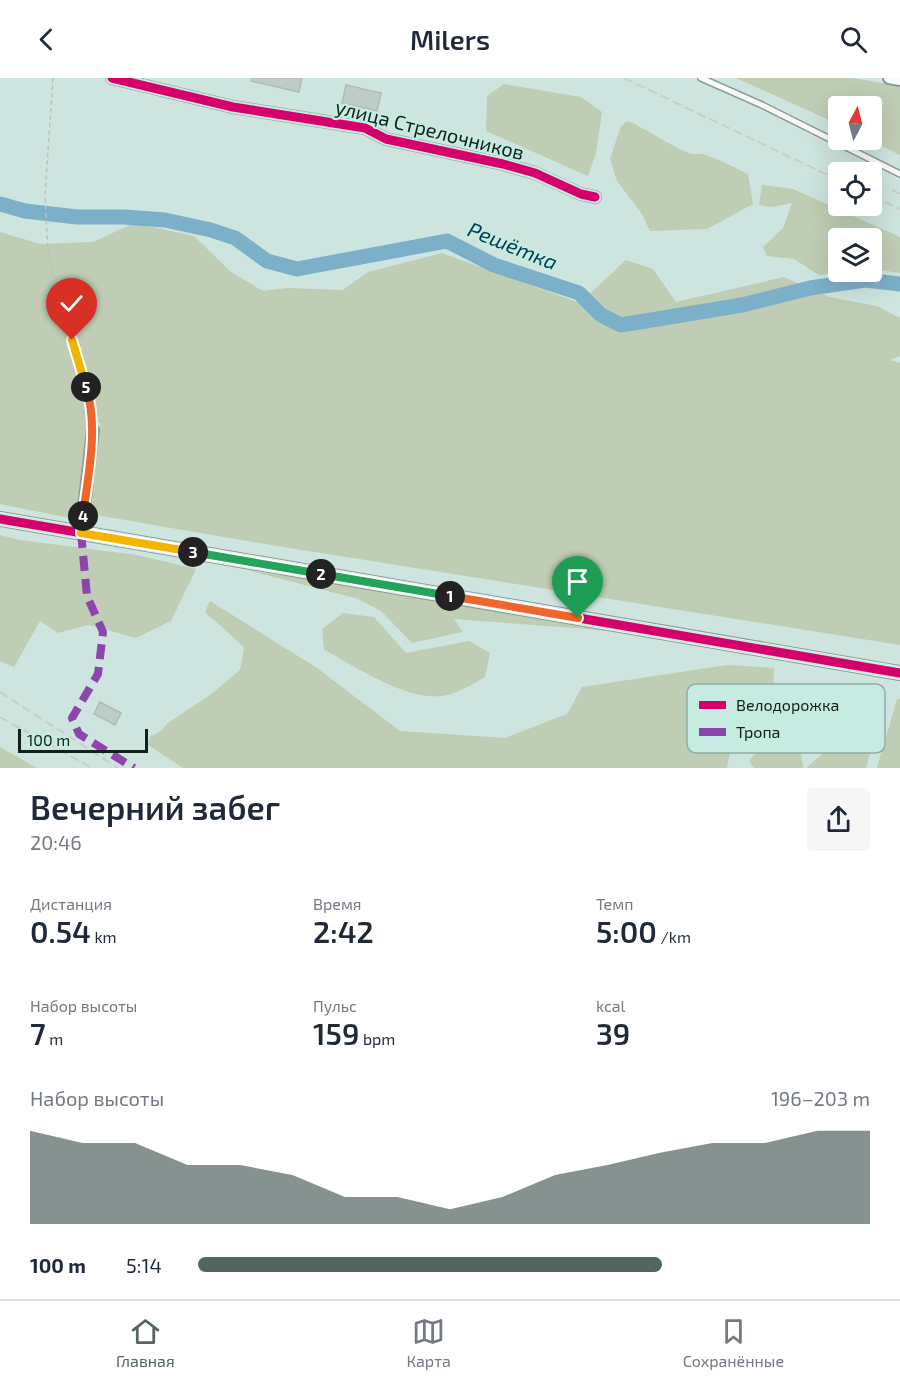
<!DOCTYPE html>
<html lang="ru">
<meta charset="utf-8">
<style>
:root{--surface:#fff;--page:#f6f6f7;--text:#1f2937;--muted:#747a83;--line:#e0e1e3;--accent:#546560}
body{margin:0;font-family:"Exo 2",sans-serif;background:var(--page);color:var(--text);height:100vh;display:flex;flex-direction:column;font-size:22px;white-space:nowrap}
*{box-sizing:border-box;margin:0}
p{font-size:20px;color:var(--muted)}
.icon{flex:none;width:33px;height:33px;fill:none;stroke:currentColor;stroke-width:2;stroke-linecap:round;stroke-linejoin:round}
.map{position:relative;height:690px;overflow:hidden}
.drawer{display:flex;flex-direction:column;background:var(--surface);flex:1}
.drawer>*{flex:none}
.needle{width:39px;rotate:7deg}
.fabs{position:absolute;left:828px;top:18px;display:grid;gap:12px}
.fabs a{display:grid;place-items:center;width:54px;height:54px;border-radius:6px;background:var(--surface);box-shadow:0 6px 24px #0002;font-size:30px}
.scale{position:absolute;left:18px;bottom:15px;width:130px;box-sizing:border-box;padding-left:6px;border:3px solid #12201c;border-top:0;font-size:16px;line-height:21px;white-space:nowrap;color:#12201c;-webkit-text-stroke:4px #c6ece1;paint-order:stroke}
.pin{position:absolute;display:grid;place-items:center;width:51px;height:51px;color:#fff;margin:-62px -26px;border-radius:50% 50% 50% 0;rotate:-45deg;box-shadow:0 0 6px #0007}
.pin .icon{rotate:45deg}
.km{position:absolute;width:30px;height:30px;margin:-15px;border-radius:50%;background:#222;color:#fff;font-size:16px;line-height:30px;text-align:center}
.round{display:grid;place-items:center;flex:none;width:63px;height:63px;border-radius:6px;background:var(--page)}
.summary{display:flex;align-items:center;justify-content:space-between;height:102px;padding:0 30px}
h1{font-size:33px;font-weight:600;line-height:45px}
.stats{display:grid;grid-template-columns:repeat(3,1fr);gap:9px;height:102px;padding:6px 30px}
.stats div{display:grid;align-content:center}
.stats b{font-size:30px;font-weight:600}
.stats small{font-size:16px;font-weight:400}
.stats p{font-size:16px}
.chart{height:168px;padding:12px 30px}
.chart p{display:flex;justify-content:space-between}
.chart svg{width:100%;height:108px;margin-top:6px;fill:var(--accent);opacity:.7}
ul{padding:0 30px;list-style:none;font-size:20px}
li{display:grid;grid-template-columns:96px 72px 1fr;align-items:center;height:45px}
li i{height:15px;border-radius:8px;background:var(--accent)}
header{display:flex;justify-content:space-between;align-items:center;height:78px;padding:0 30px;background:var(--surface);font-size:27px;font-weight:600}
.dock{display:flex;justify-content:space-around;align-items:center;height:84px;border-top:2px solid var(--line);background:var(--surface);font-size:16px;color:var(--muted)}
.dock a{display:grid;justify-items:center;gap:3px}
.dock .on{color:var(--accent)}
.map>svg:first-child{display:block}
.green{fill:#becdb3}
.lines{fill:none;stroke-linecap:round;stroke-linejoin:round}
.river{stroke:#7bb0c8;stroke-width:15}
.building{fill:#beccc6;stroke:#afbdb6;stroke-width:1.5}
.service-casing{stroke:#8c9c98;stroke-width:8}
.minor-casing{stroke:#8c9c98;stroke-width:14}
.tertiary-casing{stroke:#8c9c98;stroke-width:16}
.path{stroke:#bac2c0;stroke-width:1.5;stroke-dasharray:4.5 3;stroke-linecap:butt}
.service{stroke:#f8fbfa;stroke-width:5}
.minor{stroke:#f8fbfa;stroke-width:10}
.tertiary{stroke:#f8fbfa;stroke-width:14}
.rail{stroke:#c7cecc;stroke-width:2;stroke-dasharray:9 4.5;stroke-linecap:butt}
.quiet{stroke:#8e44ad;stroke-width:8;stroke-dasharray:15 8;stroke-linecap:butt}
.cycleway-casing{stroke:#c6ece1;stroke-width:13}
.cycleway{stroke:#d6006c;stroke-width:9}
.split-1-casing{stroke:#fff;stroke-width:12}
.split-2-casing{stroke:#fff;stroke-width:12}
.split-3-casing{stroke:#fff;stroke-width:12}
.split-4-casing{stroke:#fff;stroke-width:12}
.split-5-casing{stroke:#fff;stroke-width:12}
.split-6-casing{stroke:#fff;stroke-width:12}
.split-1{stroke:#f0652b;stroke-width:8}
.split-2{stroke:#22a559;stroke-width:8}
.split-3{stroke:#22a559;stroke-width:8}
.split-4{stroke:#f5b400;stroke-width:8}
.split-5{stroke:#f0652b;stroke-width:8}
.split-6{stroke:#f5b400;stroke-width:8}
.labels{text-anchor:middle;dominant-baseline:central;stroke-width:4.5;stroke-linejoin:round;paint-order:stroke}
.street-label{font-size:20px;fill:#12201c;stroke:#c6ece1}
.water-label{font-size:21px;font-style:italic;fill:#023d56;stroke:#c6ece1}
.key{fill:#c6ece1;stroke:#90afa6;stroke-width:1.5}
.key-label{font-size:16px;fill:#12201c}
</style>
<header><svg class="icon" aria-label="back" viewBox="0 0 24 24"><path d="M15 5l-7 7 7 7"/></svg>Milers<svg class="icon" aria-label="search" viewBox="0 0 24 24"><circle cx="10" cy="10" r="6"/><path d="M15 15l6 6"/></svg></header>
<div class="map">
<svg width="900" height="690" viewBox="0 0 900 690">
<rect width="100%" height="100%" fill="#cee4de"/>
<!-- green -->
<path class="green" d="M736 0H852L900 8V77L869 62H872V28H838V46Z
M504 6 581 19 602 34 596 75 588 98 486 53 487 18Z
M627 43 633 45 679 71 691 76H703L717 81 748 96 753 126 707 151 650 153 642 136 617 103 610 81 621 48Z
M762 107 793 111 900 159V195L872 191V160H838V194H849L819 197 794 181 767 178 763 169 783 150 792 125 773 129 759 127Z
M134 145 194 158 231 194 263 213 287 210 343 212 368 194 442 175 580 225 626 182 653 191 676 224 784 199 829 219 877 228 900 240V278L890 282 900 285V567L277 468 90 436 100 345 90 342 75 441 0 426V154L40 166 93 164Z
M0 457 20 462 137 477 196 491 171 543 136 560 89 547 58 555 40 543 14 589 0 583Z
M247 492 418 518 612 553 454 541 463 554 412 565 381 533 358 521Z
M210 523 317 590 400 653 505 660 567 636 582 609 727 587 774 590 773 634 730 675 727 690H183L148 667 150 659 161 653 168 645 210 617 240 592 244 569 205 534Z
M343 535 374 539 406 575 469 563 490 575 485 599C474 605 460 614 448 617 410 626 357 589 324 572L322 551Z
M793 614 803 690H754L749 683 785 639Z
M885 621 866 690H806Z
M897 621H900V690H877Z
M0 669 37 690H0Z"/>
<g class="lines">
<!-- river -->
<path class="river" d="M0 126 25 133 77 139H124L165 142 211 152 235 160 267 183 297 191 447 163 494 187 579 215 601 237 621 247 742 227 810 210 865 202 900 206"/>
</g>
<!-- building -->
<path class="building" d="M252 0H302L299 14 251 3Z
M346 7 381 15 377 33 342 25Z
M100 624 121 635 115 647 94 636Z"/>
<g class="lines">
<!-- service casing -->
<g class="service-casing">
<path id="service" d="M701 0 762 27 900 96"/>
</g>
<!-- minor casing -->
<g class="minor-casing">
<path id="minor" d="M112 0 233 29 365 50 386 61 503 86 535 95 581 116 595 119
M889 0 900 2
M81 455 93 352"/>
</g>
<!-- tertiary casing -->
<g class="tertiary-casing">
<path id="tertiary" d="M0 441 900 595"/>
</g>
<!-- path -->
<path class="path" d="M53 0 45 117 48 173 54 204 89 321 92 344"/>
<!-- service -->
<use href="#service" class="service"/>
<!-- minor -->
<use href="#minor" class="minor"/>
<!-- tertiary -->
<use href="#tertiary" class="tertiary"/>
<!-- rail -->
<path class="rail" d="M624 0 838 102
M892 112 900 116
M872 118 900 131
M0 614 118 690
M0 639 92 690"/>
<!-- quiet -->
<path class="quiet" d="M81 455 87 518 103 554 98 596 72 640 79 656 134 690"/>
<!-- cycleway casing -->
<g class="cycleway-casing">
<path id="cycleway" d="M112 0 233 29 365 50 386 61 503 86 535 95 581 116 595 119
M0 441 900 595"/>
</g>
<!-- cycleway -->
<use href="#cycleway" class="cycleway"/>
</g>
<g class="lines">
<!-- split-1 casing -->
<g class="split-1-casing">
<path id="split-1" d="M450 518 578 540"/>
</g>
<!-- split-2 casing -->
<g class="split-2-casing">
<path id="split-2" d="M321 496 450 518"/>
</g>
<!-- split-3 casing -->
<g class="split-3-casing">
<path id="split-3" d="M193 474 321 496"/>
</g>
<!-- split-4 casing -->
<g class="split-4-casing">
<path id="split-4" d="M83 438 81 455 193 474"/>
</g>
<!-- split-5 casing -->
<g class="split-5-casing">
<path id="split-5" d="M83 438C88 396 99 350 86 309"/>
</g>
<!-- split-6 casing -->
<g class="split-6-casing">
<path id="split-6" d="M72 262 86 309"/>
</g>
<!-- split-1 -->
<use href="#split-1" class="split-1"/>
<!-- split-2 -->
<use href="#split-2" class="split-2"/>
<!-- split-3 -->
<use href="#split-3" class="split-3"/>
<!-- split-4 -->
<use href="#split-4" class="split-4"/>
<!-- split-5 -->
<use href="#split-5" class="split-5"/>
<!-- split-6 -->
<use href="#split-6" class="split-6"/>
</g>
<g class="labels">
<!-- street labels -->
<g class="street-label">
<text transform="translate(430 51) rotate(14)">улица Стрелочников</text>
</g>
<!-- water labels -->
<g class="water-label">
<text transform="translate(513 167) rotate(22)">Решётка</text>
</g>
</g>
<!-- legend -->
<rect x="687" y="606" width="198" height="69" rx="9" class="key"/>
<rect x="699" y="623" width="27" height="8" fill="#d6006c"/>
<rect x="699" y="650" width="27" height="8" fill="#8e44ad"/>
<g class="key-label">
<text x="736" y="633">Велодорожка</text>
<text x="736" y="660">Тропа</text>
</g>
</svg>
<div class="fabs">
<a><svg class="needle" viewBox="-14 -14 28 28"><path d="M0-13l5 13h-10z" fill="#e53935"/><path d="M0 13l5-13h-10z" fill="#747a83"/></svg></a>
<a><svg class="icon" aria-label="locate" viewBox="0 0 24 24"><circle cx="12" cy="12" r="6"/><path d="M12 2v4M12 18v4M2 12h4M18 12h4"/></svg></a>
<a><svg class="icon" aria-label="layers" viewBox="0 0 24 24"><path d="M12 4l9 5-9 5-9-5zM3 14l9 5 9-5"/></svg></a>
</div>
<div class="scale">100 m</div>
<div class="pin" style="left:578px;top:540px;background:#1e9e55"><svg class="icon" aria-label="arrive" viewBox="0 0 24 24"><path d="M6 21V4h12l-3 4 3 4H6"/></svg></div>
<div class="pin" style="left:72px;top:262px;background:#d93025"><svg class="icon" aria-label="check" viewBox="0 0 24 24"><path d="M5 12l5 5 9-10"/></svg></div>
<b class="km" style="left:450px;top:518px">1</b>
<b class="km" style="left:321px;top:496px">2</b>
<b class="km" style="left:193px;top:474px">3</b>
<b class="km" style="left:83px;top:438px">4</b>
<b class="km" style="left:86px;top:309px">5</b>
</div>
<section class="drawer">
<div class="summary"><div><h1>Вечерний забег</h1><p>20:46</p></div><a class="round"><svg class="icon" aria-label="share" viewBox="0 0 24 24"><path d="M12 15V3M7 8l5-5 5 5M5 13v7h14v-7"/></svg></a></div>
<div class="stats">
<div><p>Дистанция</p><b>0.54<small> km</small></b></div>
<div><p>Время</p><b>2:42</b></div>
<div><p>Темп</p><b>5:00<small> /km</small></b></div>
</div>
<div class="stats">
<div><p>Набор высоты</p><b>7<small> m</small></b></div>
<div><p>Пульс</p><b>159<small> bpm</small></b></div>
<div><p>kcal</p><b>39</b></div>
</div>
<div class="chart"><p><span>Набор высоты</span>196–203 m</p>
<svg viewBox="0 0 160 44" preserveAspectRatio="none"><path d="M0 44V6L10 11L20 11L30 20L40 20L50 24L60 33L70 33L80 38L90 33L100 24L110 20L120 15L130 11L140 11L150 6L160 6V44z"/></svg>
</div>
<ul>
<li><b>100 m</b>5:14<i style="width:69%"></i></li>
</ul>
</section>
<nav class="dock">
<a class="on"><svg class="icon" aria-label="home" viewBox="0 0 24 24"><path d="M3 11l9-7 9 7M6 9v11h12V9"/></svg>Главная</a>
<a><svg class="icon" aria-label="map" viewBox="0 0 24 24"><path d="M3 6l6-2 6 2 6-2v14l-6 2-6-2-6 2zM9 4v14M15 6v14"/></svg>Карта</a>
<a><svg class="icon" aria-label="saved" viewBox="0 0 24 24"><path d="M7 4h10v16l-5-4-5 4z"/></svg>Сохранённые</a>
</nav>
